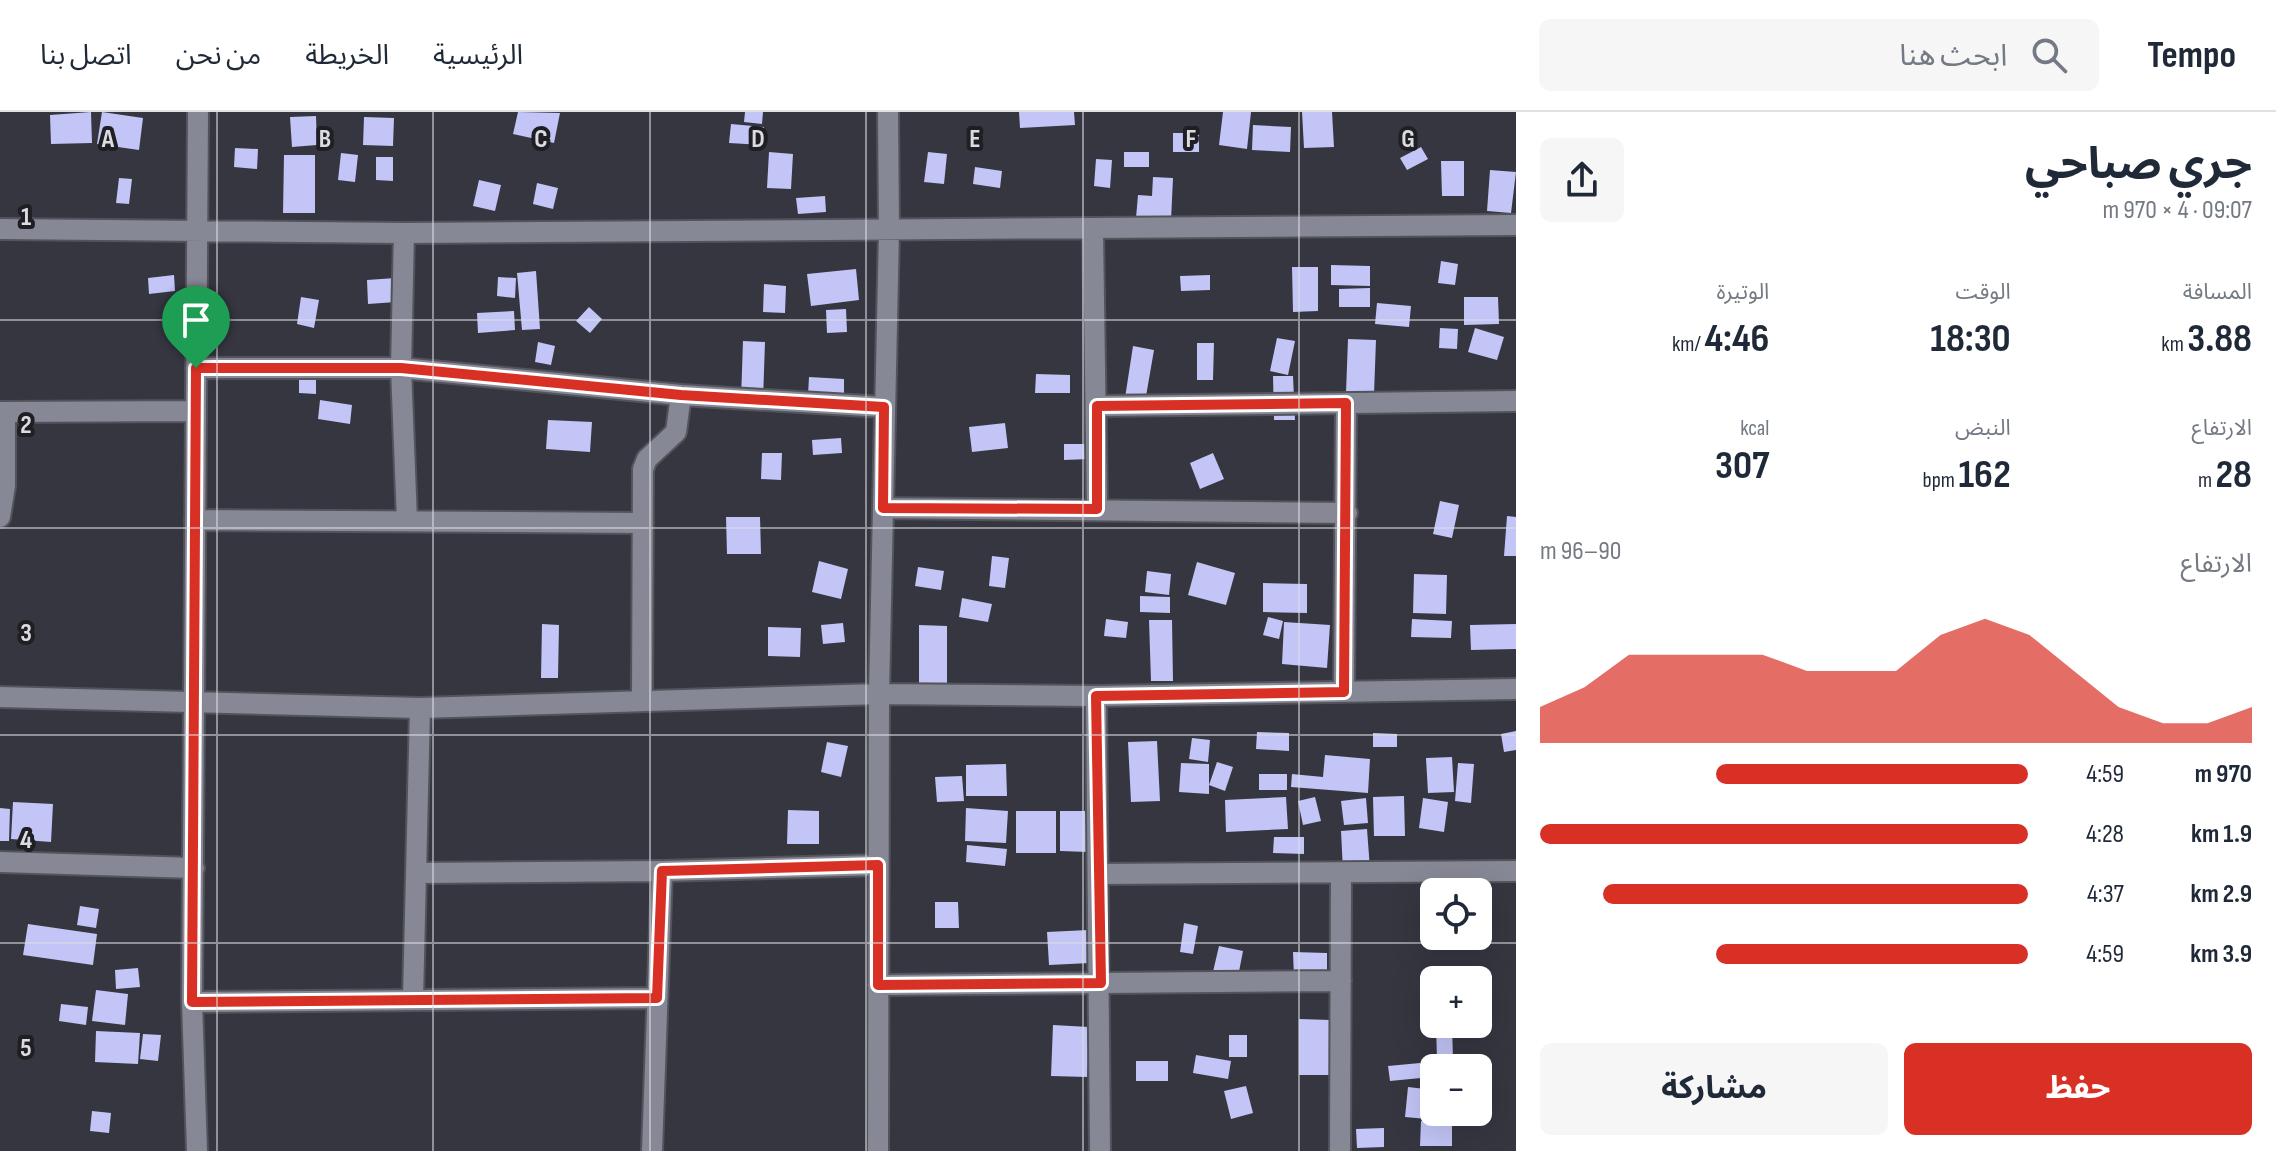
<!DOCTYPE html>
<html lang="ar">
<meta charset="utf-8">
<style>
:root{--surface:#fff;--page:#f6f6f7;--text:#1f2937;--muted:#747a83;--line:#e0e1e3;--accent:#d93025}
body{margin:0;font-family:"Sofia Sans Condensed","Noto Sans Arabic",sans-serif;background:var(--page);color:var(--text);direction:rtl;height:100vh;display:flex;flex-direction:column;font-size:30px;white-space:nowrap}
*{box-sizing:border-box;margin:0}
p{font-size:26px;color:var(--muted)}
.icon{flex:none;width:44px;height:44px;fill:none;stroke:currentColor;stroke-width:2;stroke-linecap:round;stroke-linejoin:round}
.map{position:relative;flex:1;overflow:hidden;direction:ltr}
.details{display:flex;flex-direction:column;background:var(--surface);width:760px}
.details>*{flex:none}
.tools{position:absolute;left:1420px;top:766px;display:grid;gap:16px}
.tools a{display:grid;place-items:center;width:72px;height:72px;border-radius:12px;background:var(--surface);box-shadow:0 8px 32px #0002;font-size:40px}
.pin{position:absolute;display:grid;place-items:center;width:68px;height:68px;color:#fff;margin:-82px -34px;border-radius:50% 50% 50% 0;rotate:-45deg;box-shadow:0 0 8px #0007}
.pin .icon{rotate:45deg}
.round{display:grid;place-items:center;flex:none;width:84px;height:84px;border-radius:12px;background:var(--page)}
.headline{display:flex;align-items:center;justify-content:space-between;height:136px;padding:0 24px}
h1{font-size:44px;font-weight:700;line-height:60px}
.metrics{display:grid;grid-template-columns:repeat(3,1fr);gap:12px;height:136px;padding:8px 24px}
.metrics div{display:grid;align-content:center}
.metrics b{font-size:40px;font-weight:700}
.metrics small{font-size:22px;font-weight:400}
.metrics p{font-size:22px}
.chart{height:224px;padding:16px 24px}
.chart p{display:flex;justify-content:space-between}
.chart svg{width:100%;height:144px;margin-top:8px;fill:var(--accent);opacity:.7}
.action{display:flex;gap:16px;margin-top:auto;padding:16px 24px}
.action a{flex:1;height:92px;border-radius:12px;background:var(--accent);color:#fff;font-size:32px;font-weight:700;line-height:92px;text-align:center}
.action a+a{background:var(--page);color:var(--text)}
ul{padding:0 24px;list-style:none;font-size:26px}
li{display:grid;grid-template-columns:128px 96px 1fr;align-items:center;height:60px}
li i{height:20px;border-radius:10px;background:var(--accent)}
header{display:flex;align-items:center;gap:48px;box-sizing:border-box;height:112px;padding:0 40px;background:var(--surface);border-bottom:2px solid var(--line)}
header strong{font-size:38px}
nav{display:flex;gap:44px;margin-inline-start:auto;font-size:28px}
.search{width:560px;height:72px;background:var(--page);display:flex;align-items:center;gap:20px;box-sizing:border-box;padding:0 28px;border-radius:12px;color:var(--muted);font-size:30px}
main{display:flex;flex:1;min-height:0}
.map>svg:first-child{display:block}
.building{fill:#c2c5f6}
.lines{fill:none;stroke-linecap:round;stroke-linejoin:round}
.street-casing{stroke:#52535b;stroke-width:24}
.street{stroke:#878895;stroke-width:20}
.route-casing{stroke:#fff;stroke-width:16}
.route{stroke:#d93025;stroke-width:10}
.grid{fill:none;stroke:#dbdce2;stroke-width:2;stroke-opacity:0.55}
.grid-label{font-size:26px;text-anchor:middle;font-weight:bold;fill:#dbdce2;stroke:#1e1e23;stroke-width:8;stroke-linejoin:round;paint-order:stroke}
</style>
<header>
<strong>Tempo</strong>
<div class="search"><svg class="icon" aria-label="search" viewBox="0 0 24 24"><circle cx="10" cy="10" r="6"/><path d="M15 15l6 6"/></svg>ابحث هنا</div>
<nav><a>الرئيسية</a><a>الخريطة</a><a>من نحن</a><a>اتصل بنا</a></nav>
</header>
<main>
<section class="details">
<div class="headline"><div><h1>جري صباحي</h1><p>09:07 · 4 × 970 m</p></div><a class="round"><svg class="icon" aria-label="share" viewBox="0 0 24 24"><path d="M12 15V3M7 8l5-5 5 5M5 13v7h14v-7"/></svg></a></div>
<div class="metrics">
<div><p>المسافة</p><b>3.88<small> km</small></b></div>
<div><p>الوقت</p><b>18:30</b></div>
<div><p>الوتيرة</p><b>4:46<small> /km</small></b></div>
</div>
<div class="metrics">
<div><p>الارتفاع</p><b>28<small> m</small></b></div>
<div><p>النبض</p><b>162<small> bpm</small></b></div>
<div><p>kcal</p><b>307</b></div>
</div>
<div class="chart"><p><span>الارتفاع</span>90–96 m</p>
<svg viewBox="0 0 160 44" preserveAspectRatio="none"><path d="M0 44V33L10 27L20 17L30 17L40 17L50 17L60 22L70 22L80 22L90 11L100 6L110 11L120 22L130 33L140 38L150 38L160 33V44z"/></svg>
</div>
<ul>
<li><b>970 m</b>4:59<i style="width:64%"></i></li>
<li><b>1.9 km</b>4:28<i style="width:100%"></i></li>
<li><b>2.9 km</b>4:37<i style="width:87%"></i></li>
<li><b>3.9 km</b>4:59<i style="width:64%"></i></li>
</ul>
<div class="action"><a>حفظ</a><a>مشاركة</a></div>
</section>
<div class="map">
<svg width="1516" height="1039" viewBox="0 0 1516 1039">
<rect width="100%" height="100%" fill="#353640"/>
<!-- building -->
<path class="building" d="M91 0 92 31 51 32 50 3Z
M102 0 143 6 139 38 97 32Z
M518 0 560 1 554 31 513 22Z
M745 0H763L762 12 744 10Z
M1019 0H1074L1075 13 1020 16Z
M1223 0H1251L1247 37 1219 33Z
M1302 0H1332L1334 35 1304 36Z
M316 4 317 33 292 35 290 5Z
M364 5 394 6 393 34 363 33Z
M731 12 764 15 763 33 729 31Z
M1253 13 1291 15 1290 40 1252 38Z
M1173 21H1199V40H1173Z
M1421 35 1428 47 1407 58 1400 46Z
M235 36 258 37 257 57 234 55Z
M769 40 793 42 791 77 767 76Z
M928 40 947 42 944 72 924 70Z
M1124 40H1149V55H1124Z
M341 41 358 43 355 70 338 68Z
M284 43H315V101H283Z
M376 45H393V69L376 68Z
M1096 47 1112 48 1110 76 1094 74Z
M1441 49H1464V84H1442Z
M975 55 1002 59 1000 76 973 72Z
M1490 58 1516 60 1511 101 1487 99Z
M1153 65 1173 66 1171 109 1136 106 1138 83 1152 84Z
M119 66 132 67 129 92 116 91Z
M479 68 501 73 495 99 473 94Z
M537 71 558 76 553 97 533 92Z
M825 84 826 100 798 102 796 86Z
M1441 149 1458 152 1455 173 1438 171Z
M1331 153 1370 154V174L1331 173Z
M1292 155H1318V199L1293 200Z
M856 157 859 188 811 194 807 162Z
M536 159 540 217 522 218 517 161Z
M174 163 175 179 149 182 148 166Z
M1210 163V178L1181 179 1180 164Z
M498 165 516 166 515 186 497 184Z
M395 166 396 190 368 192 367 168Z
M764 172 786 174 785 201 763 200Z
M1370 176V195H1339V177Z
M301 185 319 188 314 216 297 212Z
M1464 185H1498L1499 212 1464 213Z
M1377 191 1411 194 1409 215 1375 212Z
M589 195 602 207 590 221 576 209Z
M846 197 847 220 827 221 826 198Z
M514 199 515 218 478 221 477 201Z
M1440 216 1458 217 1457 237 1439 236Z
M1475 216 1504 225 1497 248 1468 240Z
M1277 226 1295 229 1288 263 1270 259Z
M1348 227 1376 228 1374 282 1346 281Z
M743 229 765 230 763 288 741 287Z
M538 230 555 234 551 253 535 250Z
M1197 231H1214L1213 268H1197Z
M1133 234 1154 238 1145 290 1125 286Z
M299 246H316V282L299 281Z
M1036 262 1070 263V281H1035Z
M1273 264H1293L1295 308H1274Z
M809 265 844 267V284L808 283Z
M320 288 352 293 350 312 318 307Z
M548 308 592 310 590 340 546 337Z
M1005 311 1008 336 972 340 969 315Z
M841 326 842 341 813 343 812 328Z
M1064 332H1089V347L1064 348Z
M762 341H782L781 368 761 367Z
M1213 341 1224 367 1200 377 1190 351Z
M1440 389 1459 393 1452 426 1433 422Z
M1507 404 1516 405V444H1504Z
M726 405H760L761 442H727Z
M992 444 1009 446 1005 476 989 474Z
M819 449 848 457 841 487 812 480Z
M1197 450 1235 461 1226 493 1188 483Z
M918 455 944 459 941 478 915 474Z
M1147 459 1171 462 1169 483 1145 480Z
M1414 462 1447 463 1446 502 1413 501Z
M1263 471 1307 472V501L1263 500Z
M1140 484 1170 485V501L1140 500Z
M962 486 992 492 988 510 959 505Z
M1268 505 1283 509 1279 527 1263 523Z
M1106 507 1128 510 1126 526 1104 524Z
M1412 507 1452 509 1451 526 1411 525Z
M1149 508H1172L1173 569H1151Z
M1284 510 1330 513 1327 556 1282 552Z
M843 511 845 530 823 532 821 513Z
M542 512 559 513 558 566H541Z
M1516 512V537L1471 538 1470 513Z
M919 513 947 514V572H919Z
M768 515 801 516 800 545 768 544Z
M1516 619V638L1504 640 1501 622Z
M1257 620 1289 621V639L1256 637Z
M1373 621 1397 622V635H1373Z
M1192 626 1210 628 1208 650 1189 647Z
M1157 629 1160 689 1131 690 1128 630Z
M827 630 848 634 841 665 821 660Z
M1325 643 1370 647 1368 681 1291 675 1292 662 1323 665Z
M1452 645 1454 680 1428 681 1426 646Z
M1217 650 1233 655 1225 679 1209 673Z
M1181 651 1209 652V682L1179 680Z
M1458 651 1474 652 1471 691 1455 689Z
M1006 652 1007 684H966V653Z
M1259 662H1287V678H1259Z
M962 664 964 689 937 690 935 665Z
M1404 684 1405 724H1374L1373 685Z
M1286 685 1288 717 1226 720 1225 688Z
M1315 685 1321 709 1303 713 1298 689Z
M1366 686 1368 711 1344 713 1341 689Z
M1423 686 1448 690 1444 720 1419 716Z
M13 690 53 692 51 730 11 727Z
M0 696 10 697 9 729H0Z
M966 696 1008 699 1006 731 965 729Z
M788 698 819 699V732H787Z
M1016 699H1056V741H1016Z
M1060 699H1088V740L1060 739Z
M1367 717 1370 757 1343 759 1341 719Z
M1274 725H1304V742L1273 741Z
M967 733 1007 737 1005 754 966 750Z
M935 790H958L959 816H935Z
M80 794 99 797 96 816 77 813Z
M1184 811 1198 814 1193 842 1180 840Z
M28 812 97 822 93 853 23 843Z
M1088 818 1090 851 1049 853 1047 820Z
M1219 834 1243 839 1237 870 1212 864Z
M1293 840 1327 841V866H1294Z
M138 856 140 875 116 877 115 858Z
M96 878 128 882 125 913 92 909Z
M61 892 88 895 86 913 59 909Z
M1299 907 1331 908V963H1299Z
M1436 912H1452L1453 948H1437Z
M1053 913 1089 915 1087 965 1051 964Z
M96 919 140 921 138 952 95 950Z
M143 922 161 923 158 949 140 947Z
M1229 923H1247V945H1229Z
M1196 943 1231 949 1228 967 1193 961Z
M1136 949H1168V969H1136Z
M1420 951 1421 966 1390 969 1388 954Z
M1246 974 1253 1001 1231 1007 1224 979Z
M1408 975 1434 978V1000H1450L1449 1009 1405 1005Z
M92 999 111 1001 109 1021 90 1019Z
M1421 1009 1452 1010V1034H1420Z
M1384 1016V1035L1357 1036 1356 1017Z"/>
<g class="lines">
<!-- street casing -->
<g class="street-casing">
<path id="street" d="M0 117 404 121 1516 113
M1093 118 1097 397
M404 121 401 256 407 409
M196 256H401L681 283 884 295
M1097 294 1516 289
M0 300 195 299
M883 396 1347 401
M0 405 5 374V300
M195 408 643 411
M1344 580 1346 291
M1096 584 1100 1039
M0 585 420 596 879 582 1096 584 1516 577
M642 589 643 357 647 347 676 320 681 283
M0 750 194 756
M416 761 662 759 878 753
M1100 762 1516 759
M878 873 1341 869
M413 887 420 596
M192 890 657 886
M197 1039 192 890 198 0
M652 1039 662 759
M878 1039 879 582 889 118 888 0
M1340 1039 1341 763"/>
</g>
<!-- street -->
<use href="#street" class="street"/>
</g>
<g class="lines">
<!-- route casing -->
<g class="route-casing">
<path id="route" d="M196 256H401L681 283 884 295 883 396 1097 397V294L1346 291 1344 580 1096 584 1101 871 878 873V753L662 759 657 886 192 890Z"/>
</g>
<!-- route -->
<use href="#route" class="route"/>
</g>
<!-- grid -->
<path class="grid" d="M217 0V1039M433 0V1039M650 0V1039M866 0V1039M1083 0V1039M1299 0V1039M0 208H1516M0 416H1516M0 623H1516M0 831H1516"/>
<g class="grid-label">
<text x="108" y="35">A</text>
<text x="325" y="35">B</text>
<text x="541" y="35">C</text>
<text x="758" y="35">D</text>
<text x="975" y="35">E</text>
<text x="1191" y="35">F</text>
<text x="1408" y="35">G</text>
<text x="26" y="113">1</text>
<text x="26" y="321">2</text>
<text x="26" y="529">3</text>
<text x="26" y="736">4</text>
<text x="26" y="944">5</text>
</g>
</svg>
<div class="tools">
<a><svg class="icon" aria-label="locate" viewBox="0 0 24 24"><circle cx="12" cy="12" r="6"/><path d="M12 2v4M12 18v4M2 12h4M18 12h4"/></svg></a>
<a>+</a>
<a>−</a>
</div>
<div class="pin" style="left:196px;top:256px;background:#1e9e55"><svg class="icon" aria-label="arrive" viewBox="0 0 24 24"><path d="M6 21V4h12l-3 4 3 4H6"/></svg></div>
</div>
</main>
